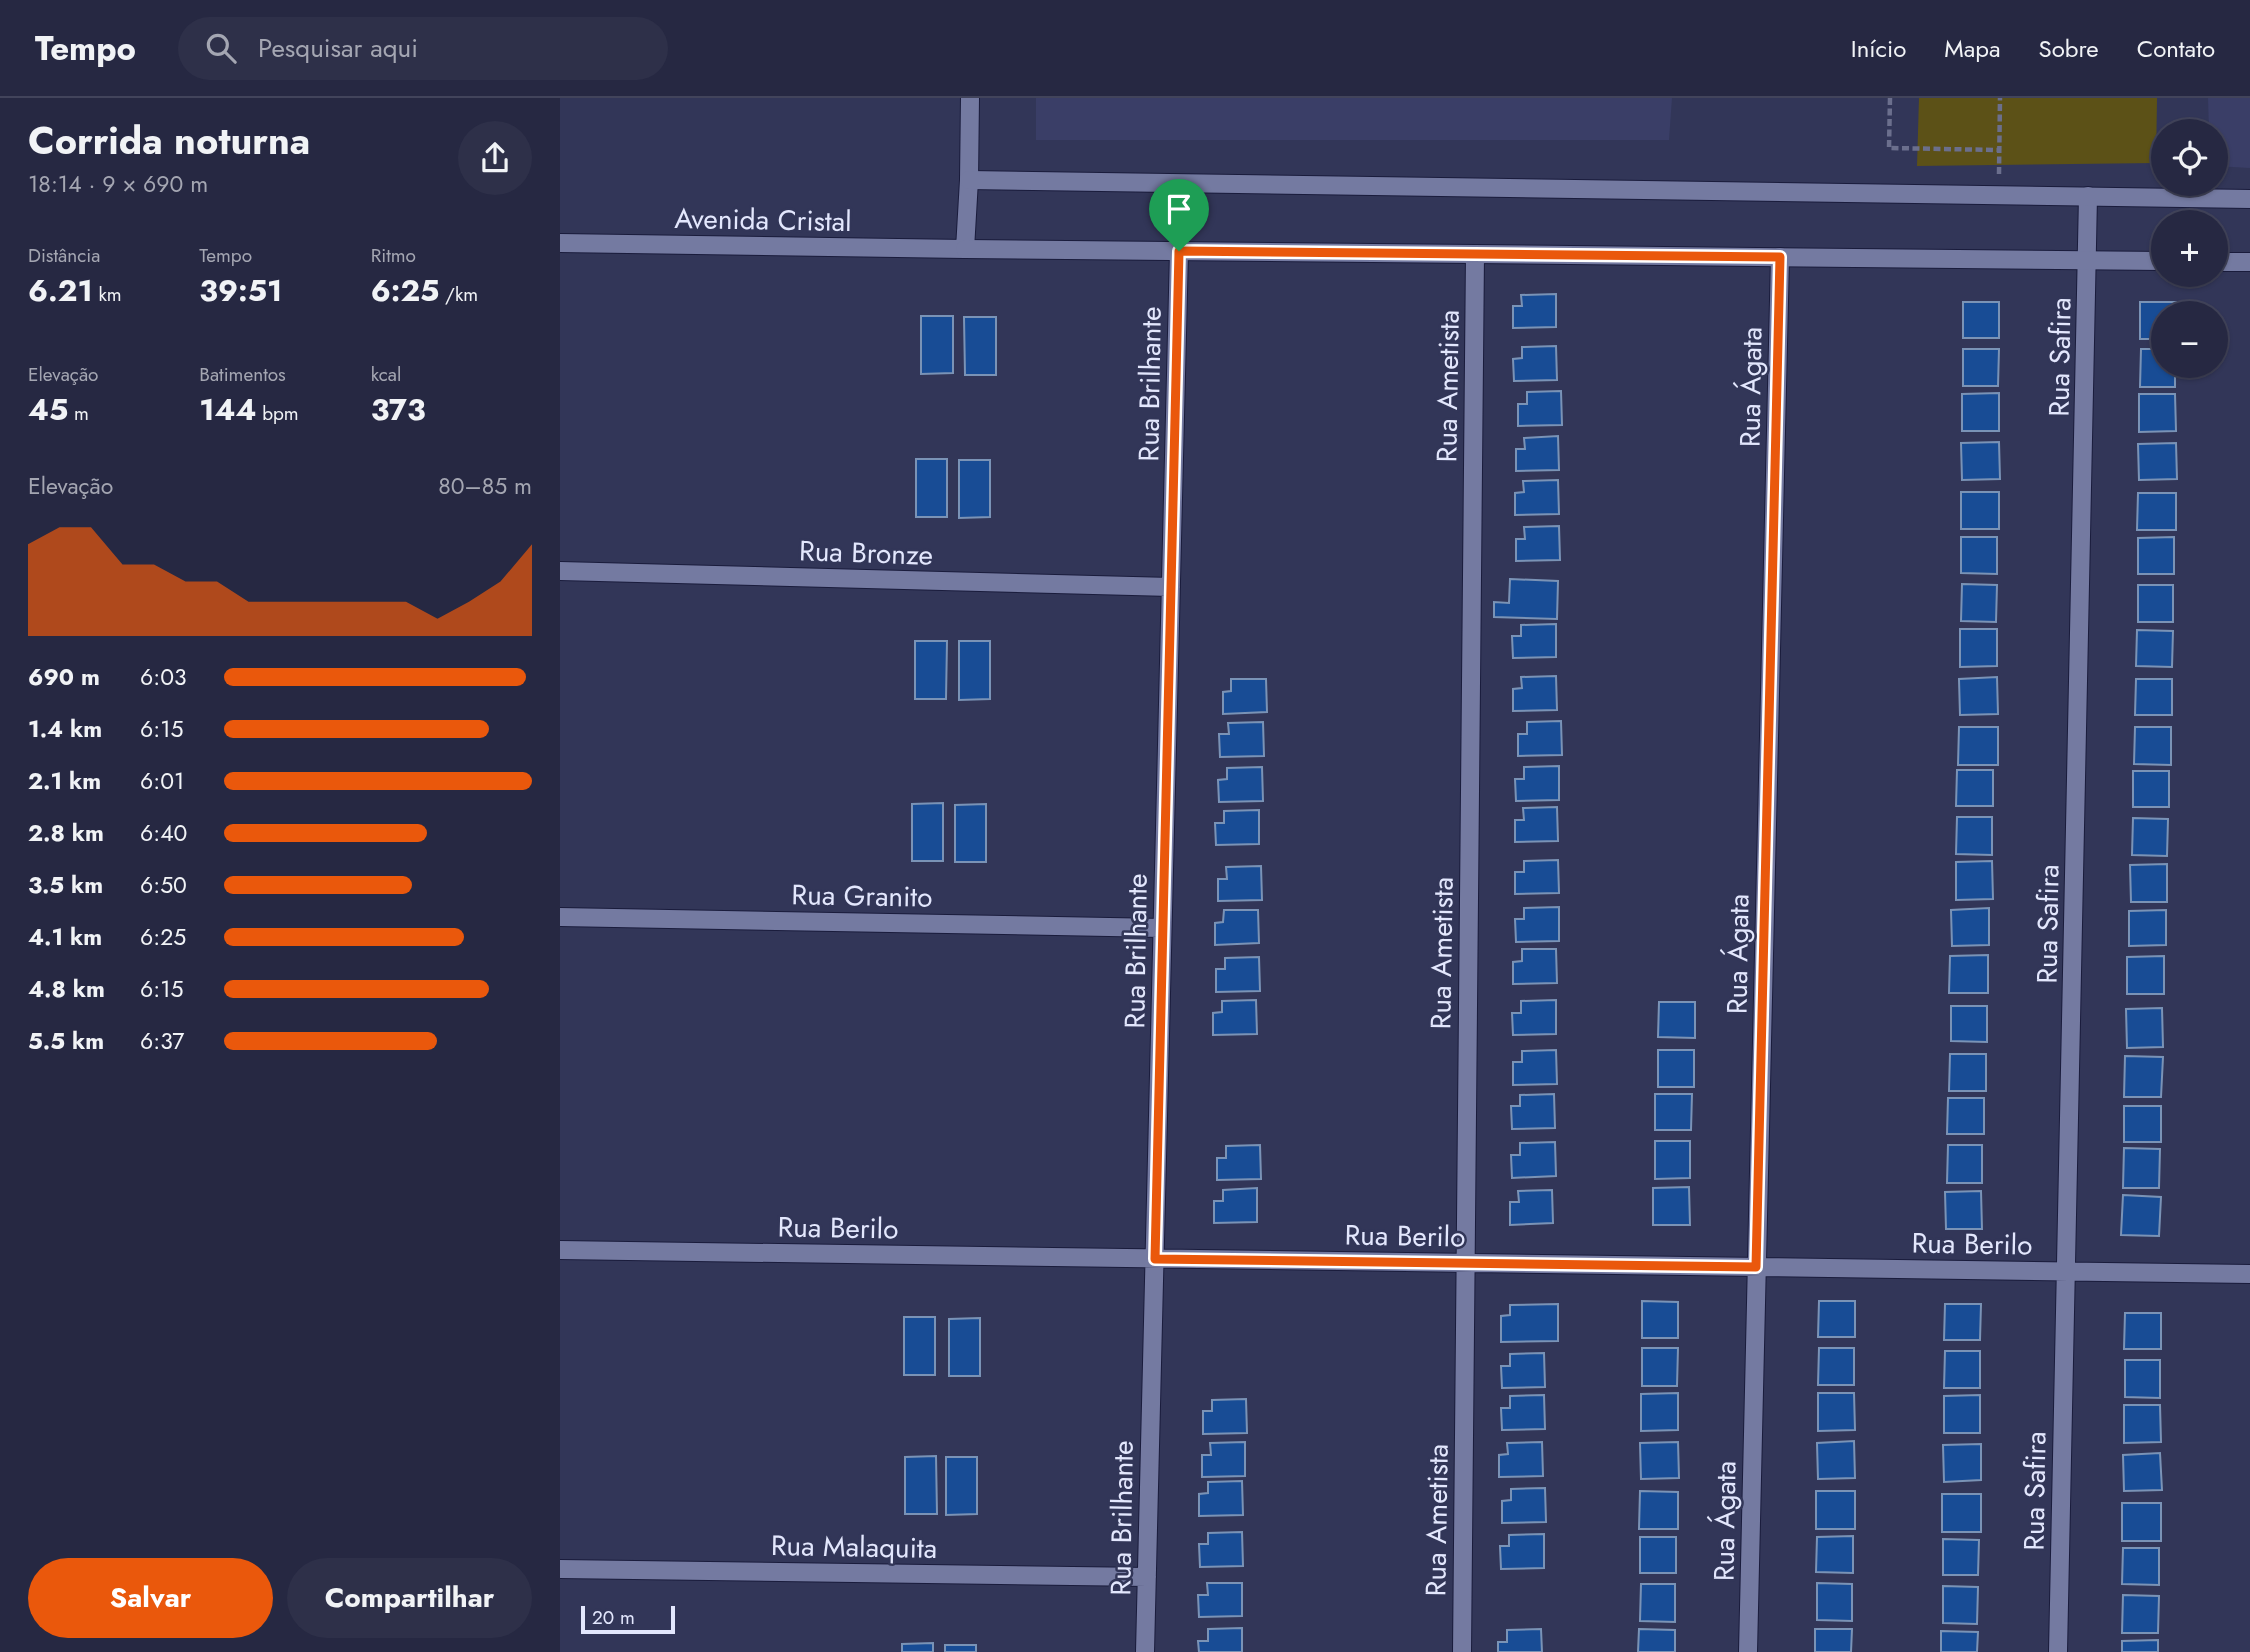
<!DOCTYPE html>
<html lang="pt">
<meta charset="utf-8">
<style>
:root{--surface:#262842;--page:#2e3049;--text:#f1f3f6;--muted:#a4a6b2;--line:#42445b;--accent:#ea580c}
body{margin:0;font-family:Jost,sans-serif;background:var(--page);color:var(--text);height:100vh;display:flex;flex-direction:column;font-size:26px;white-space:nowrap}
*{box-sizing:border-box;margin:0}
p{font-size:23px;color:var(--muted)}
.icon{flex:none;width:38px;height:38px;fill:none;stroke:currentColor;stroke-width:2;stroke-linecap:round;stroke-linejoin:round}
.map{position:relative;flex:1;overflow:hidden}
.side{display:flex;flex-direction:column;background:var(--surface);width:560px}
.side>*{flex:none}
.controls{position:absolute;left:1591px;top:21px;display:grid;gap:14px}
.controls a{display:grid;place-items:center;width:77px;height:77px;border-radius:50%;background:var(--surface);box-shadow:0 2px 5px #0004,0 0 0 2px var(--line);font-size:35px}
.scale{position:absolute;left:21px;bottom:18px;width:94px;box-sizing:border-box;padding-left:7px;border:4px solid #e3e7fd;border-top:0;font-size:19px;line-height:24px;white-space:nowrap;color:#e3e7fd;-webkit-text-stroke:5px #323658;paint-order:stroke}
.pin{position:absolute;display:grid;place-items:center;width:60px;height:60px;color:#fff;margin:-72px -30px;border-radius:50% 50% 50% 0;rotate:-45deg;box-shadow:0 0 7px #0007}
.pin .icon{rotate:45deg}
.round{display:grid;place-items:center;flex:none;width:74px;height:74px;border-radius:37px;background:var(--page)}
.summary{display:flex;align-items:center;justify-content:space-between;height:119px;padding:0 28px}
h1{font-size:38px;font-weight:700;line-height:52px}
.stats{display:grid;grid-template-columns:repeat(3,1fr);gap:10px;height:119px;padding:7px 28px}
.stats div{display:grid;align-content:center}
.stats b{font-size:30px;font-weight:700}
.stats small{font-size:19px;font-weight:400}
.stats p{font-size:19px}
.chart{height:196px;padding:14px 28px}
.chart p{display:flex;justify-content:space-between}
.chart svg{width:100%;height:126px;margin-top:7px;fill:var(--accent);opacity:.7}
.cta{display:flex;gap:14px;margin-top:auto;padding:14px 28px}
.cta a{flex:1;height:80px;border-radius:42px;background:var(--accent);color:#fff;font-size:28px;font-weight:700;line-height:80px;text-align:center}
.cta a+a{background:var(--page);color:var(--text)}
ul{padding:0 28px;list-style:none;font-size:23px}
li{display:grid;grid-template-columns:112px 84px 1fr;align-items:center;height:52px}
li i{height:18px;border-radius:9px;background:var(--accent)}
header{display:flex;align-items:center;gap:42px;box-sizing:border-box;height:98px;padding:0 35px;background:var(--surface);border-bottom:2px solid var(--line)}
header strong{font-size:33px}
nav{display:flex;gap:38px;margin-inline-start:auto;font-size:24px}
.search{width:490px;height:63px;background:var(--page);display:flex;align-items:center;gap:18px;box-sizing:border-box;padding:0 24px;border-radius:38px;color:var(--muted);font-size:26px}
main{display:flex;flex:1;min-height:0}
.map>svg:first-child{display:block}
.built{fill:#3a3e67}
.green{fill:#5c5117}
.building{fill:#184c95;stroke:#7a93b6;stroke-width:2}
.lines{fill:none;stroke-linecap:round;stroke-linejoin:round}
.street-casing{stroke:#1a1c3c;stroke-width:20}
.secondary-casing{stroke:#1a1c3c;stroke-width:20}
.path{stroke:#6b6f8d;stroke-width:4.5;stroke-dasharray:7 3.5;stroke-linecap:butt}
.street{stroke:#747aa1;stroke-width:18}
.secondary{stroke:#747aa1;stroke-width:18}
.route-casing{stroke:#fff;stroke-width:14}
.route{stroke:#ea580c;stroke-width:9}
.labels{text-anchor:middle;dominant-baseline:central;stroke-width:5;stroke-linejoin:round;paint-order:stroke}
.street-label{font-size:28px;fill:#e3e7fd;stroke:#323658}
</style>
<header>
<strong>Tempo</strong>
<div class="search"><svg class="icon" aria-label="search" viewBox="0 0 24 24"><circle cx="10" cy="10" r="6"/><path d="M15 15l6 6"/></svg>Pesquisar aqui</div>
<nav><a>Início</a><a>Mapa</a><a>Sobre</a><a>Contato</a></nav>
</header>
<main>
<section class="side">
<div class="summary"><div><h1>Corrida noturna</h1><p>18:14 · 9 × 690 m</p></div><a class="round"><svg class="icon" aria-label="share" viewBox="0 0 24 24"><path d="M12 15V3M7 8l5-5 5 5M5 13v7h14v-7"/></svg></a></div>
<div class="stats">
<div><p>Distância</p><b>6.21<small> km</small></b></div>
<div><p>Tempo</p><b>39:51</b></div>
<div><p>Ritmo</p><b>6:25<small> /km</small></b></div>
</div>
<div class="stats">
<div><p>Elevação</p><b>45<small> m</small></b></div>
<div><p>Batimentos</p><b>144<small> bpm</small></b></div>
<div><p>kcal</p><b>373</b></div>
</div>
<div class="chart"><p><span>Elevação</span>80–85 m</p>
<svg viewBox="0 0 160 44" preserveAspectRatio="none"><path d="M0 44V12L10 6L20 6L30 19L40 19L50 25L60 25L70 32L80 32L90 32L100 32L110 32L120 32L130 38L140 32L150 25L160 12V44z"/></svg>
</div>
<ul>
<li><b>690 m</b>6:03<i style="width:98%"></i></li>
<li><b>1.4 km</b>6:15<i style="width:86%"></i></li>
<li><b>2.1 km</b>6:01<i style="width:100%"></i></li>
<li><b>2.8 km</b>6:40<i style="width:66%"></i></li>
<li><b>3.5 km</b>6:50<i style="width:61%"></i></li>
<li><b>4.1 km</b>6:25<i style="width:78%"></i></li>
<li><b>4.8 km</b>6:15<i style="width:86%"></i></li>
<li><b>5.5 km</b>6:37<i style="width:69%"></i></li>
</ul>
<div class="cta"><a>Salvar</a><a>Compartilhar</a></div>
</section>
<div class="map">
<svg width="1690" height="1554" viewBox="0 0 1690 1554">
<rect width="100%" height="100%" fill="#323658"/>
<!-- built -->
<path class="built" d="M476 0H1112L1109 42H476Z
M1648 0H1690V70L1656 68V33H1649Z"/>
<!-- green -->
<path class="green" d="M1359 0H1597L1596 65 1357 68Z"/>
<!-- building -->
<path class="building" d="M996 196V229L953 230V208H962L961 197Z
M1403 204H1439V240H1403Z
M1580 204H1616V215H1603V241H1580Z
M361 218H393V275L361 276Z
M404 219H436V277H405Z
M996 248 997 282 954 283 953 261 962 260V249Z
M1403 251H1439L1438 288H1403Z
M1581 251H1603V268H1615V289H1580Z
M1001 293 1002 327 958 328V306H967V294Z
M1439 295V333H1402V296Z
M1579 296H1615L1616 333 1579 334Z
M998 338 999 372 956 373V351H965L964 340Z
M1439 344 1440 381 1402 382 1401 345Z
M1616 345 1617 381 1579 382 1578 346Z
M356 361H387V419H356Z
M399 362H430V419L399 420Z
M998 382 999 416 955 417V395L964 394 963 383Z
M1401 394H1439V431H1401Z
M1578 395H1616V432H1577Z
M999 428 1000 462 956 463V441H965L964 429Z
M1401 439H1437V476L1401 475Z
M1614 439V476H1578V440Z
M950 481 998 483 997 521 934 519V504L949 505Z
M1402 486 1437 487 1436 524 1401 523Z
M1578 487H1613V524H1578Z
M996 526V559L953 560 952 538H961V527Z
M1400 531H1437V568L1400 569Z
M1577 532 1613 533 1612 569 1576 568Z
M355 543H387L386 601H355Z
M399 543H430V601L399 602Z
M996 578 997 612 953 613V591L962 590 961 579Z
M1437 579 1438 616 1400 617 1399 581Z
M671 581H706L707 614 663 616V594L671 593Z
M1576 581H1612V617H1575Z
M1001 623 1002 657 958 658V636H967V624Z
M703 624 704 658 660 659 659 636H669L668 625Z
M1399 629H1438V667H1398Z
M1575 629H1611V667L1574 666Z
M999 668V702L956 703 955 681H964V669Z
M702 669 703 703 659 704 658 682 667 681V670Z
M1397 672H1433V708H1396Z
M1573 673H1609V709H1573Z
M383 705V763H352V706Z
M426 706V764H395V707Z
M997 709 998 743 955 744V722H964L963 710Z
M699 712V746L656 747 655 725H664V713Z
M1397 719H1432V757L1396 756Z
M1573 720 1608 721 1607 758 1572 757Z
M998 762 999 795 955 796V774H964V763Z
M1432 763 1433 801 1396 802V764Z
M1607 766V804H1571L1570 767Z
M701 768 702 802 658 803V781H667L666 769Z
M999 809V843L956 844 955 821H964V810Z
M1429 810V847L1392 848 1391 812Z
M664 812H698L699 845 655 847V825L663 824Z
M1606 812V847L1569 848V813Z
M962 851H996L997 885 953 886V864L962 863Z
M1428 857V895H1389L1390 858Z
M1604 858V896H1567V859Z
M699 859 700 893 656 894V871H665V860Z
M696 902 697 936 653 937V915L662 914V903Z
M996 902V936L953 937 952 915H961V903Z
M1099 904H1135V940L1098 939Z
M1391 908H1427V944L1391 943Z
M1602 910 1603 949 1567 950 1566 911Z
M996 952 997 986 953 987V964H962V953Z
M1098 952H1134V989H1098Z
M1390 956H1426V993H1389Z
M1565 958 1603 959 1601 999H1564Z
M994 996 995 1030 952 1031 951 1008H960V997Z
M1095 996H1132L1131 1032H1095Z
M1388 1000H1424V1036H1387Z
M1564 1008H1601V1044H1564Z
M1095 1043H1130V1080L1095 1081Z
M995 1044 996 1078 952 1080 951 1057H960V1045Z
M700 1047 701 1081 657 1082V1060H666V1048Z
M1388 1047H1422V1085H1387Z
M1564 1050 1600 1051 1599 1090H1563Z
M1129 1089 1130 1127H1093V1090Z
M697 1090V1124L654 1125V1103H663V1092Z
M992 1092 993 1125 950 1127V1104H959L958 1093Z
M1421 1093 1422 1131H1386L1385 1094Z
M1563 1097 1601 1099 1599 1138 1561 1137Z
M1082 1203 1118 1204V1240H1082Z
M1259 1203H1295V1239H1258Z
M998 1206V1243L941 1244V1218L950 1217V1207Z
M1385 1206H1421L1420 1242H1384Z
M1565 1215H1601V1251H1564Z
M344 1219H375V1277H344Z
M420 1220V1278H389V1221Z
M1082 1250H1118L1117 1288H1082Z
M1259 1250H1294V1287H1258Z
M1385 1253H1420V1290H1384Z
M984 1255 985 1289 942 1290 941 1268H950V1256Z
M1565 1262H1600V1300L1565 1299Z
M1118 1295V1332L1081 1333V1296Z
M1258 1295H1294L1295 1332 1258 1333Z
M984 1297 985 1331 942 1332 941 1310H950V1298Z
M1420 1297V1335H1384V1298Z
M686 1301 687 1335 643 1336V1313H652V1302Z
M1564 1307H1600L1601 1344 1564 1345Z
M1294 1343 1295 1380 1258 1381 1257 1345Z
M685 1344V1378L642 1379V1357H651L650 1345Z
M982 1344 983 1378 939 1379V1357L948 1356 947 1345Z
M1118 1344 1119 1380 1081 1381 1080 1345Z
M1421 1346V1382L1384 1384 1383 1347Z
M1600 1355 1602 1392 1564 1393 1563 1357Z
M376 1358 377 1416H345V1359Z
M386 1359H417V1416L386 1417Z
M682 1383 683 1417 639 1418V1396L648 1395V1384Z
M985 1390 986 1424 942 1425V1403L951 1402V1391Z
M1080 1393 1118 1394V1431H1079Z
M1256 1393H1295V1431H1256Z
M1382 1396H1421V1434H1382Z
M1562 1405H1601V1443H1562Z
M682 1434 683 1468 640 1469 639 1446H648V1435Z
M984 1436V1470L941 1471 940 1448H949V1437Z
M1293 1438V1475L1256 1474 1257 1439Z
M1080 1439H1116V1475H1080Z
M1383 1441 1419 1442 1418 1477H1383Z
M1563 1450H1599V1487L1562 1486Z
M647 1485H682V1518L639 1519 638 1497H648Z
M1257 1485 1292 1486V1523L1257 1522Z
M1081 1486H1115V1524L1080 1523Z
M1383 1488 1418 1489 1417 1526 1383 1525Z
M1563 1497 1599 1498 1598 1535H1562Z
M682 1530V1554H639L638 1543H648V1531Z
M981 1531 982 1554H938V1544H947V1532Z
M1079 1531 1115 1532V1554H1078Z
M1255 1531H1292L1291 1554H1255Z
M1381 1533 1418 1534 1417 1554H1381Z
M1598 1542V1554H1562V1543Z
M373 1545V1554H342V1546Z
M385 1547H416V1554H385Z"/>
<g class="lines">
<!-- street casing -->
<g class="street-casing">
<path id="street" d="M0 145 405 151 409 82 410 0
M0 473 611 489
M0 819 602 830
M0 1152 1690 1176
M0 1471 587 1479
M585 1554 619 153
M902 1554 915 156
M1188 1554 1220 159
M1498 1554 1528 98"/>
</g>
<!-- secondary casing -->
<g class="secondary-casing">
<path id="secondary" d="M409 82 1690 101
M405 151 1603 163
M1656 164H1690"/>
</g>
<!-- path -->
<path class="path" d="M1330 0 1329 50 1439 52
M1439 76 1440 0"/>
<!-- street -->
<use href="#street" class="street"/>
<!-- secondary -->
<use href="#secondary" class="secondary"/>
</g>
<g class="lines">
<!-- route casing -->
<g class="route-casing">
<path id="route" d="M619 153 1220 159 1196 1169 595 1161Z"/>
</g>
<!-- route -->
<use href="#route" class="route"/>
</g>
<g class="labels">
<!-- street labels -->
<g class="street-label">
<text transform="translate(203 122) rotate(1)">Avenida Cristal</text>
<text transform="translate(1500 259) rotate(-89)">Rua Safira</text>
<text transform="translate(590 286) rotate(-89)">Rua Brilhante</text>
<text transform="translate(888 288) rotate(-89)">Rua Ametista</text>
<text transform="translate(1191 289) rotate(-89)">Rua Ágata</text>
<text transform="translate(306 455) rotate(2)">Rua Bronze</text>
<text transform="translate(302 798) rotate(1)">Rua Granito</text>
<text transform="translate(1488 826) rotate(-89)">Rua Safira</text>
<text transform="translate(576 853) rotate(-89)">Rua Brilhante</text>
<text transform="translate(882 855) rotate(-89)">Rua Ametista</text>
<text transform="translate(1178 856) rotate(-89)">Rua Ágata</text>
<text transform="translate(278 1130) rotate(1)">Rua Berilo</text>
<text transform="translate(845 1138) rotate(1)">Rua Berilo</text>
<text transform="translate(1412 1146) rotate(1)">Rua Berilo</text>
<text transform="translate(1475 1393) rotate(-89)">Rua Safira</text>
<text transform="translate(562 1420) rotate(-89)">Rua Brilhante</text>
<text transform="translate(877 1422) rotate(-89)">Rua Ametista</text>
<text transform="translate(1165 1423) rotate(-89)">Rua Ágata</text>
<text transform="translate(294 1449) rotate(1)">Rua Malaquita</text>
</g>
</g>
</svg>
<div class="controls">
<a><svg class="icon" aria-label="locate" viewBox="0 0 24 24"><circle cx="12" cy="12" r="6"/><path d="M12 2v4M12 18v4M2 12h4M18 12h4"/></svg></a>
<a>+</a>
<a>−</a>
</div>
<div class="scale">20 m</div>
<div class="pin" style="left:619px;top:153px;background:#1e9e55"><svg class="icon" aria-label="arrive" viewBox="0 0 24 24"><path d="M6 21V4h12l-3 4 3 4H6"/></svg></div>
</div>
</main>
